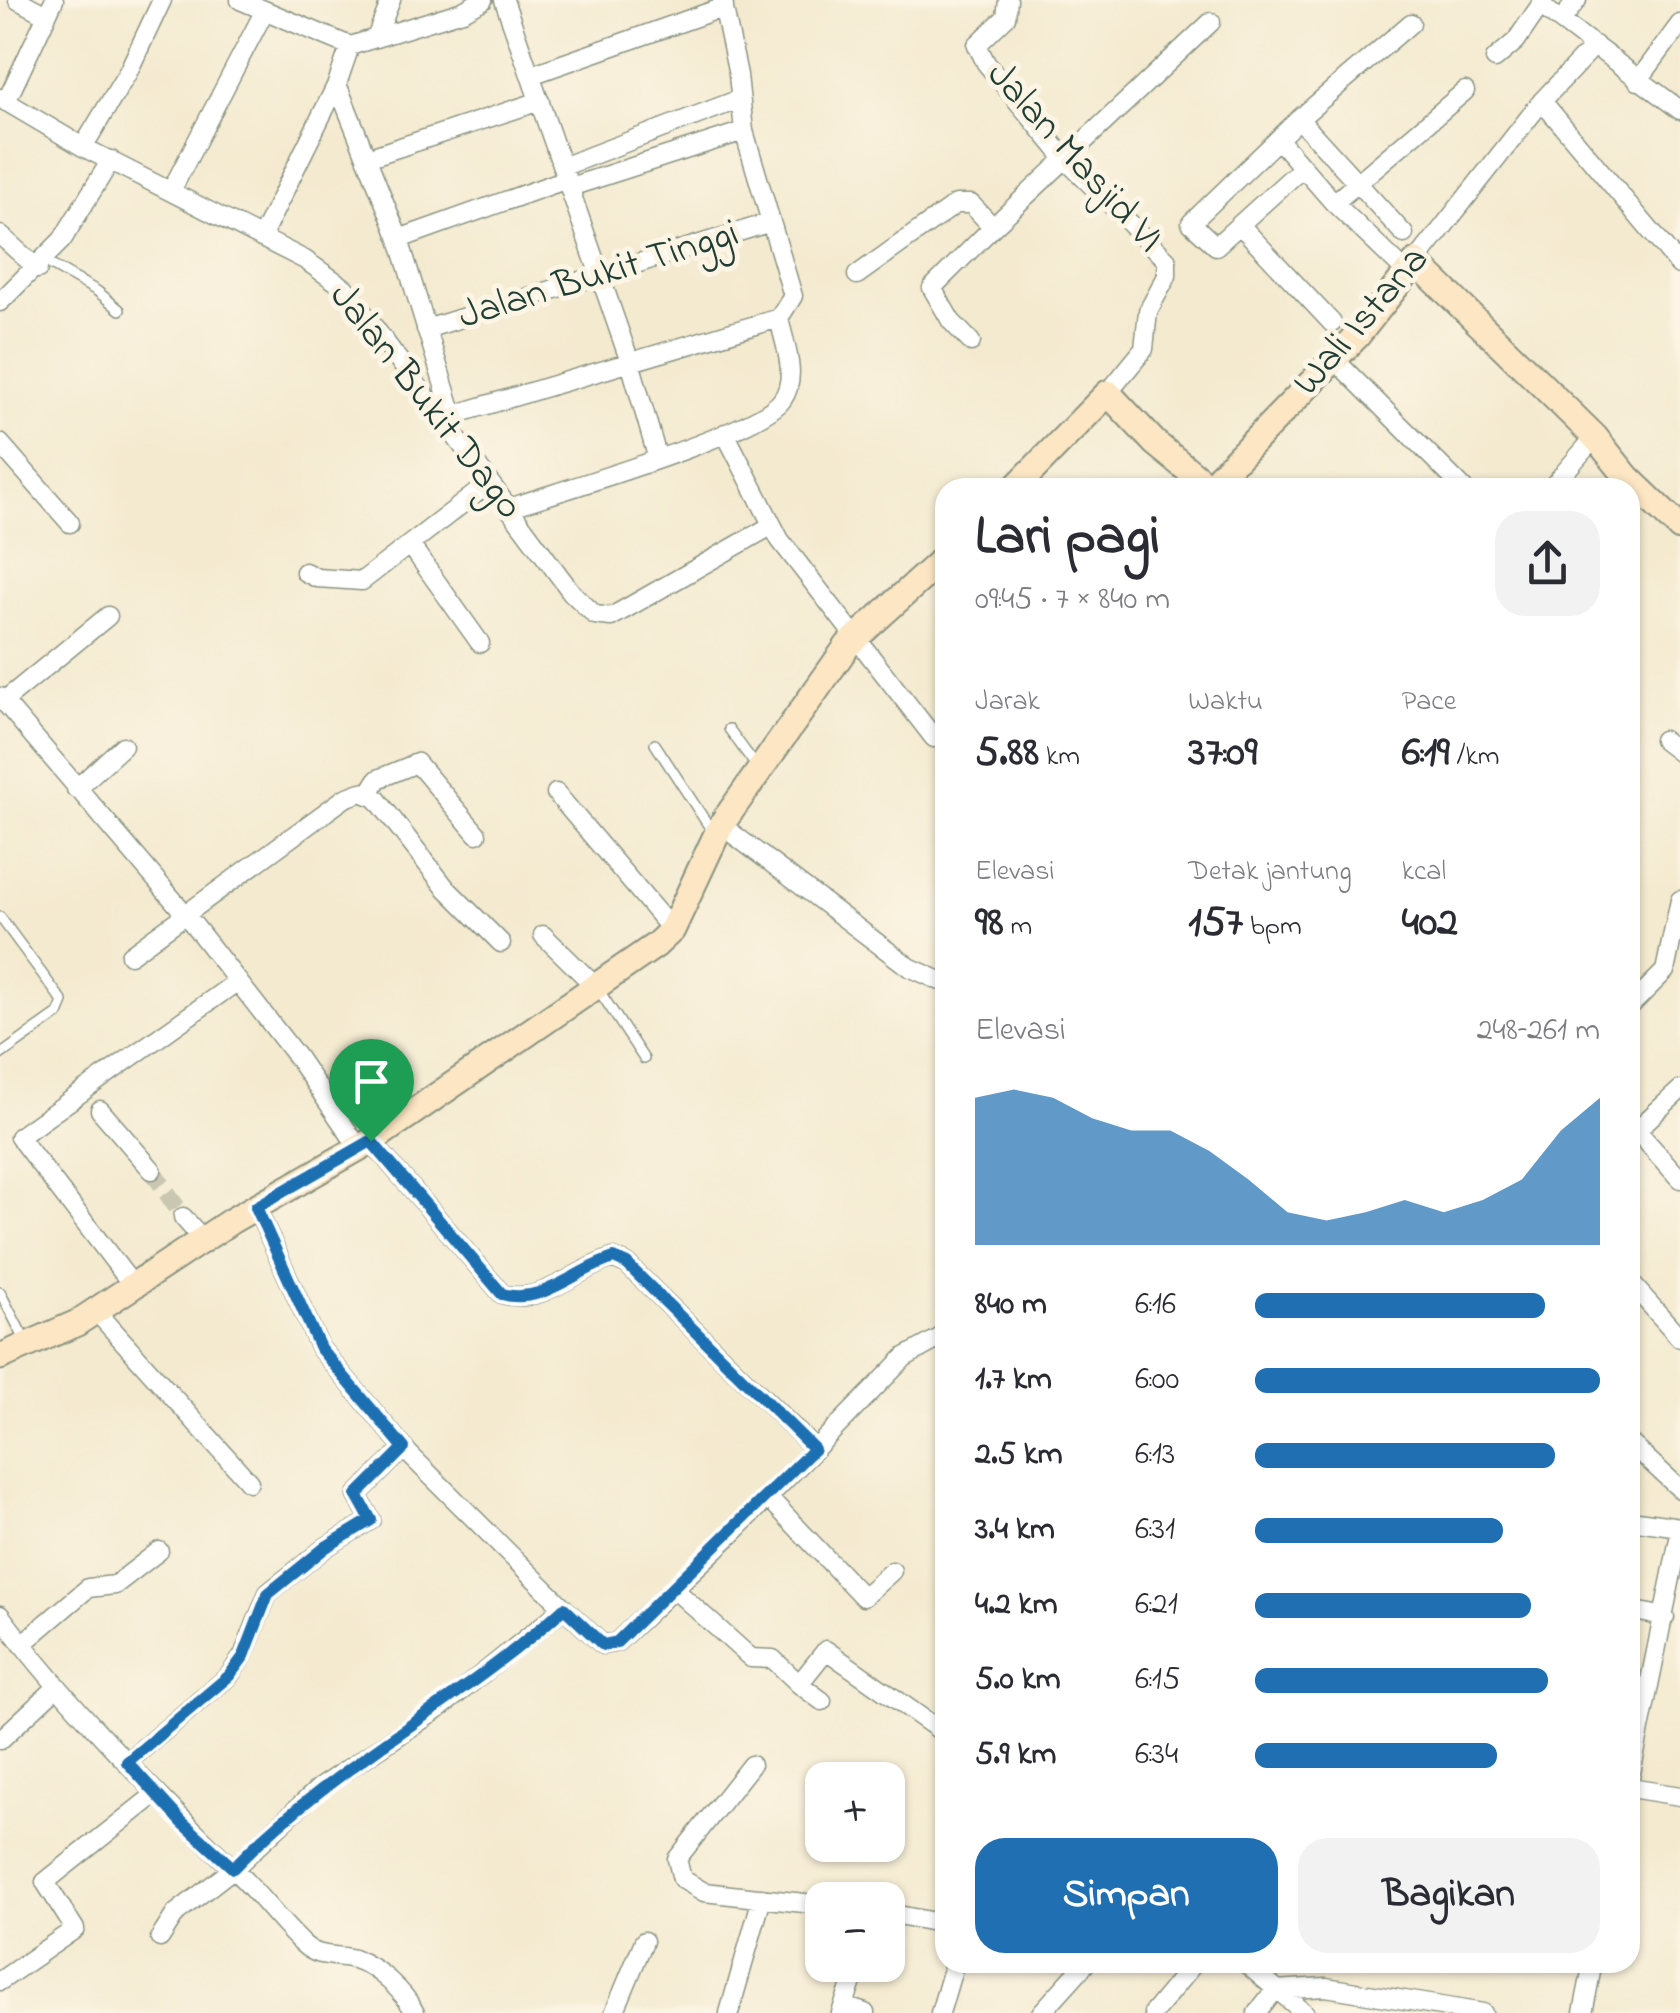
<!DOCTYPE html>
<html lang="id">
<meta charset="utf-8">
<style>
:root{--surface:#fff;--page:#f2f2f3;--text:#2b2b33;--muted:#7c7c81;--accent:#1f6fb2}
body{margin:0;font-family:"Indie Flower",sans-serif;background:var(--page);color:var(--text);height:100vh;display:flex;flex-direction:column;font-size:38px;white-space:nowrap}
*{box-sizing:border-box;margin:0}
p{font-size:32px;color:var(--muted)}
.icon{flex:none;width:55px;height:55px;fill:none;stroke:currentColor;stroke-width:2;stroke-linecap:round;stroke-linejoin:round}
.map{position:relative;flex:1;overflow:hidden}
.side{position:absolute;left:935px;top:478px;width:705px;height:1495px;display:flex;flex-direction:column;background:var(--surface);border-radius:30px;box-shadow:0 2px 8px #0004}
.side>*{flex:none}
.fabs{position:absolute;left:805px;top:1762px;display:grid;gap:20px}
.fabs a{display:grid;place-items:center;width:100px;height:100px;border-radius:20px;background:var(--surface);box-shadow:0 2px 8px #0004;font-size:50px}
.pin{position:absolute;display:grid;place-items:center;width:85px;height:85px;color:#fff;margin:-102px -42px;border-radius:50% 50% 50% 0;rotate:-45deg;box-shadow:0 0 10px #0007}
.pin .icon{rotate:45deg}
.round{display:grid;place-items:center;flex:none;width:105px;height:105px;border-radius:30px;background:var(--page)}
.headline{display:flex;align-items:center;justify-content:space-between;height:170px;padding:0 40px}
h1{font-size:55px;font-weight:700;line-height:75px}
.stats{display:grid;grid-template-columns:repeat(3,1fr);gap:15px;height:170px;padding:10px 40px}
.stats div{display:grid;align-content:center}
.stats b{font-size:42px;font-weight:700}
.stats small{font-size:28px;font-weight:400}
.stats p{font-size:28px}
.chart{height:280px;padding:20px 40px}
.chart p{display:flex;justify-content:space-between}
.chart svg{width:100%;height:180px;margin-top:10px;fill:var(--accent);opacity:.7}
.primary-button{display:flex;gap:20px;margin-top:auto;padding:20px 40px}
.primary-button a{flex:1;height:115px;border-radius:30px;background:var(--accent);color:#fff;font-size:40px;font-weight:700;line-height:115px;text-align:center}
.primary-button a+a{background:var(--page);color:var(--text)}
ul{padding:0 40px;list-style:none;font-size:32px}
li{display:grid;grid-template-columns:160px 120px 1fr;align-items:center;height:75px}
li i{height:25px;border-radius:12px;background:var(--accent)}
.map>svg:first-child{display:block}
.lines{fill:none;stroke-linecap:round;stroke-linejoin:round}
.street-tunnel{stroke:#c9c7b1;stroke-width:18;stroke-dasharray:18 9;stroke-linecap:butt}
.lane-casing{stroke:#8a9482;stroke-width:12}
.street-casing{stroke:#8a9482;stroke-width:21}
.secondary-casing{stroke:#8a9482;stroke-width:29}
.lane{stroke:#fff;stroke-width:9}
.street{stroke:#fff;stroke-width:18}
.secondary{stroke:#fce6c4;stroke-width:25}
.route-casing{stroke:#fff;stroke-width:20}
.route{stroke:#1f6fb2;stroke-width:12}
.labels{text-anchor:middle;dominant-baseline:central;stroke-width:10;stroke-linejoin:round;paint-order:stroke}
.street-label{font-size:40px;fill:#1f3d34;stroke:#fcf5e5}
</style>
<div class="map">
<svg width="1680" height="2013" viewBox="0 0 1680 2013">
<rect width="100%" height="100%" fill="#fcf5e5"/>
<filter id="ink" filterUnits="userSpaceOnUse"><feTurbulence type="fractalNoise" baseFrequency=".01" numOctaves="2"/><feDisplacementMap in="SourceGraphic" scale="20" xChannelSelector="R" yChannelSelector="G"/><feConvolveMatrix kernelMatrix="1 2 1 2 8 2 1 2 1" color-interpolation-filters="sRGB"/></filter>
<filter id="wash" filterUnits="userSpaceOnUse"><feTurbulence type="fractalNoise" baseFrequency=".0048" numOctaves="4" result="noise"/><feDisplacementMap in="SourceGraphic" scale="40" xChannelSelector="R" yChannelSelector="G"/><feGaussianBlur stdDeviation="2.25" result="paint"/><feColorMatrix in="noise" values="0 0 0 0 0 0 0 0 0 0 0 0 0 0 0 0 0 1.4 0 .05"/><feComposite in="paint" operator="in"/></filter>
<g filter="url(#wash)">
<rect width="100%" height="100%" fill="#f4ead0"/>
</g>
<g filter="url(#ink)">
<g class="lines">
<!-- street-tunnel -->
<path class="street-tunnel" d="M152 1170 183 1217"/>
<!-- lane casing -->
<g class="lane-casing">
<path id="lane" d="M44 261 97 291 120 310
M729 729 759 770
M655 744 708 825
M0 917 63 1002 58 1014 0 1055
M598 989 644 1059
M0 1292 26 1342"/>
</g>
<!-- street casing -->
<g class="street-casing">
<path id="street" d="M18 0 46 15
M240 0 350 46
M504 0 630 362 657 456
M1008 0 1006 17 977 45 986 63 1067 161 1167 260V276L1148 311 1144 349 1108 393
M1540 5 1680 110
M1561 21 1577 0
M376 38 391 0
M350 46 463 11 483 0
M1495 59 1516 41 1544 0
M531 75 724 7
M1638 81 1680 24
M337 84 399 239 453 415 449 432
M0 98 83 147 305 260 345 288 572 593 595 615 611 617 771 526
M1542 101 1679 265
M6 102 54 0
M1299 119 1404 234
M1279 140 1334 203 1407 273 1542 101 1595 45
M83 147 128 72 162 0
M367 158 540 101
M564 166 740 99
M1301 169 1216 246 1191 223 1299 119 1411 23
M570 187 744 131
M171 191 264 12
M1334 203 1465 91
M1241 226 1332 323
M0 235 38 269
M261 238 337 84 350 46
M399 239 567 179
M857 275 956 204H971L993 227 1211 22
M0 302 62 240 111 160
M426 329 771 222
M971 342 951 321 932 288 993 227
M1335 360 1463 488
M453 415 779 318
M725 433 780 540 934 738
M0 443 70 523
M1551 488 1595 437
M509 508C558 491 758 434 782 400 799 377 784 343 779 318L793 296 744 131 738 75 722 0
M411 546 480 643
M305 572 317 578 362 581 488 484
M0 697 186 915 297 1057 359 1148
M4 701 108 616
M1663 740 1680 753
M76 789 123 746
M369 793 378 779 417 763 477 834
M556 793 672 930
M721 825 909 967 945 983
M543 935 598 989
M130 955 345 798 361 792 376 798 445 887 501 943
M1630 1006 1665 971 1680 900
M100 1110 152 1170
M1630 1123 1680 1179
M1630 1136 1680 1090
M371 1141 502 1294C542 1306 576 1269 613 1258L627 1264 815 1449
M256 1207 320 1348 409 1454 564 1608
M183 1217 203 1240
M1630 1282 1680 1338
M134 1287 19 1137 238 981
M96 1311 249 1482
M1630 1443 1680 1489
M768 1497 863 1597 892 1571
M1630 1520 1680 1527
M675 1590 751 1658 773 1659 799 1684 826 1650 945 1734
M1630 1610 1665 1617
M0 1615C68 1706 150 1788 231 1867 257 1891 278 1921 304 1945 319 1959 336 1954 354 1959 377 1966 405 1992 415 2013
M22 1644 88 1588 115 1585 159 1551
M799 1684 822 1701
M0 1740 57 1687
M127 1762 229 1676 243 1656 268 1593 326 1547 371 1520 357 1495 404 1448
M751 1765 677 1859 682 1879 704 1892 822 1905
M1630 1778 1680 1534
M1630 1788 1680 1796
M888 1913 945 1924
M160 1938 176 1913 233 1869 319 1788 440 1708 564 1608 603 1645 617 1642 735 1531 905 1357 945 1335
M1244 1962 1305 2013
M0 1981 75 1929 45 1882 157 1793
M844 2006 865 2013
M614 2013 644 1941
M729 2013 762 1898
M841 2013 858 1965
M940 2013 955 1962
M1041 2013 1087 1962
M1153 2013 1195 1962
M1257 2013 1275 1990 1326 1987 1483 2013
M1583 2013 1593 1962"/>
</g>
<!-- secondary casing -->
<g class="secondary-casing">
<path id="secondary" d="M1416 262 1595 437 1628 478 1680 528
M1015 488 1108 393 1155 443 1209 487 1357 336 1407 273
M0 1357 77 1323 231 1221 371 1141 656 945 672 930 721 825 848 645 945 557"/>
</g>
<!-- lane -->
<use href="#lane" class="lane"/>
<!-- street -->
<use href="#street" class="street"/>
<!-- secondary -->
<use href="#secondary" class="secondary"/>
</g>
</g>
<g class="lines" filter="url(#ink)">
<!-- route casing -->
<g class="route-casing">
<path id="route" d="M371 1141 502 1294C542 1306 576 1269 614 1258L627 1264 814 1449 617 1642 603 1645 564 1608C460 1703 331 1766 233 1868L182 1822 127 1762 229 1676 244 1656 268 1594 326 1547 371 1520 357 1495 404 1448 320 1348 256 1207Z"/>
</g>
<!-- route -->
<use href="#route" class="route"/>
</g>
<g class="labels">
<!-- street labels -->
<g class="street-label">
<text transform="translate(1074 158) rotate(48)">Jalan Masjid VI</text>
<text transform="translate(599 276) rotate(-17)">Jalan Bukit Tinggi</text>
<text transform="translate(1362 322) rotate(-49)">Wali Istana</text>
<text transform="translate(425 402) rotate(52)">Jalan Bukit Dago</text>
</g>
</g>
</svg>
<div class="fabs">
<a>+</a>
<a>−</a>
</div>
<div class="pin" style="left:371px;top:1141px;background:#1e9e55"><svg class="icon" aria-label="arrive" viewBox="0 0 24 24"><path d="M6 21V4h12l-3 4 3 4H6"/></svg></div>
<section class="side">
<div class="headline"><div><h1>Lari pagi</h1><p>09:45 · 7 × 840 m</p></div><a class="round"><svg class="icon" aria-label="share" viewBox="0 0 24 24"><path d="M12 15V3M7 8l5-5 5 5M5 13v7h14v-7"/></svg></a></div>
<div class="stats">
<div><p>Jarak</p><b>5.88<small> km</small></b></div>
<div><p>Waktu</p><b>37:09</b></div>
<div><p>Pace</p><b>6:19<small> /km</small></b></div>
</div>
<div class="stats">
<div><p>Elevasi</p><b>98<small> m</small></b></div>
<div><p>Detak jantung</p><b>157<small> bpm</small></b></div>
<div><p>kcal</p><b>402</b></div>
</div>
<div class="chart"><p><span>Elevasi</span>248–261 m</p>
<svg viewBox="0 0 160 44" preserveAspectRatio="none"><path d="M0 44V8L10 6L20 8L30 13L40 16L50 16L60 21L70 28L80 36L90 38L100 36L110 33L120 36L130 33L140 28L150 16L160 8V44z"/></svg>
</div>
<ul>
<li><b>840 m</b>6:16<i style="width:84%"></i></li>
<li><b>1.7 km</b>6:00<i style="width:100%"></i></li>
<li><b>2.5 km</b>6:13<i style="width:87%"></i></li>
<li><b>3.4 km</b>6:31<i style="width:72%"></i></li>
<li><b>4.2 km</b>6:21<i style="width:80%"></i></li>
<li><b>5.0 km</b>6:15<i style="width:85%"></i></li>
<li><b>5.9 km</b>6:34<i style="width:70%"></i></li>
</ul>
<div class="primary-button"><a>Simpan</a><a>Bagikan</a></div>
</section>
</div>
